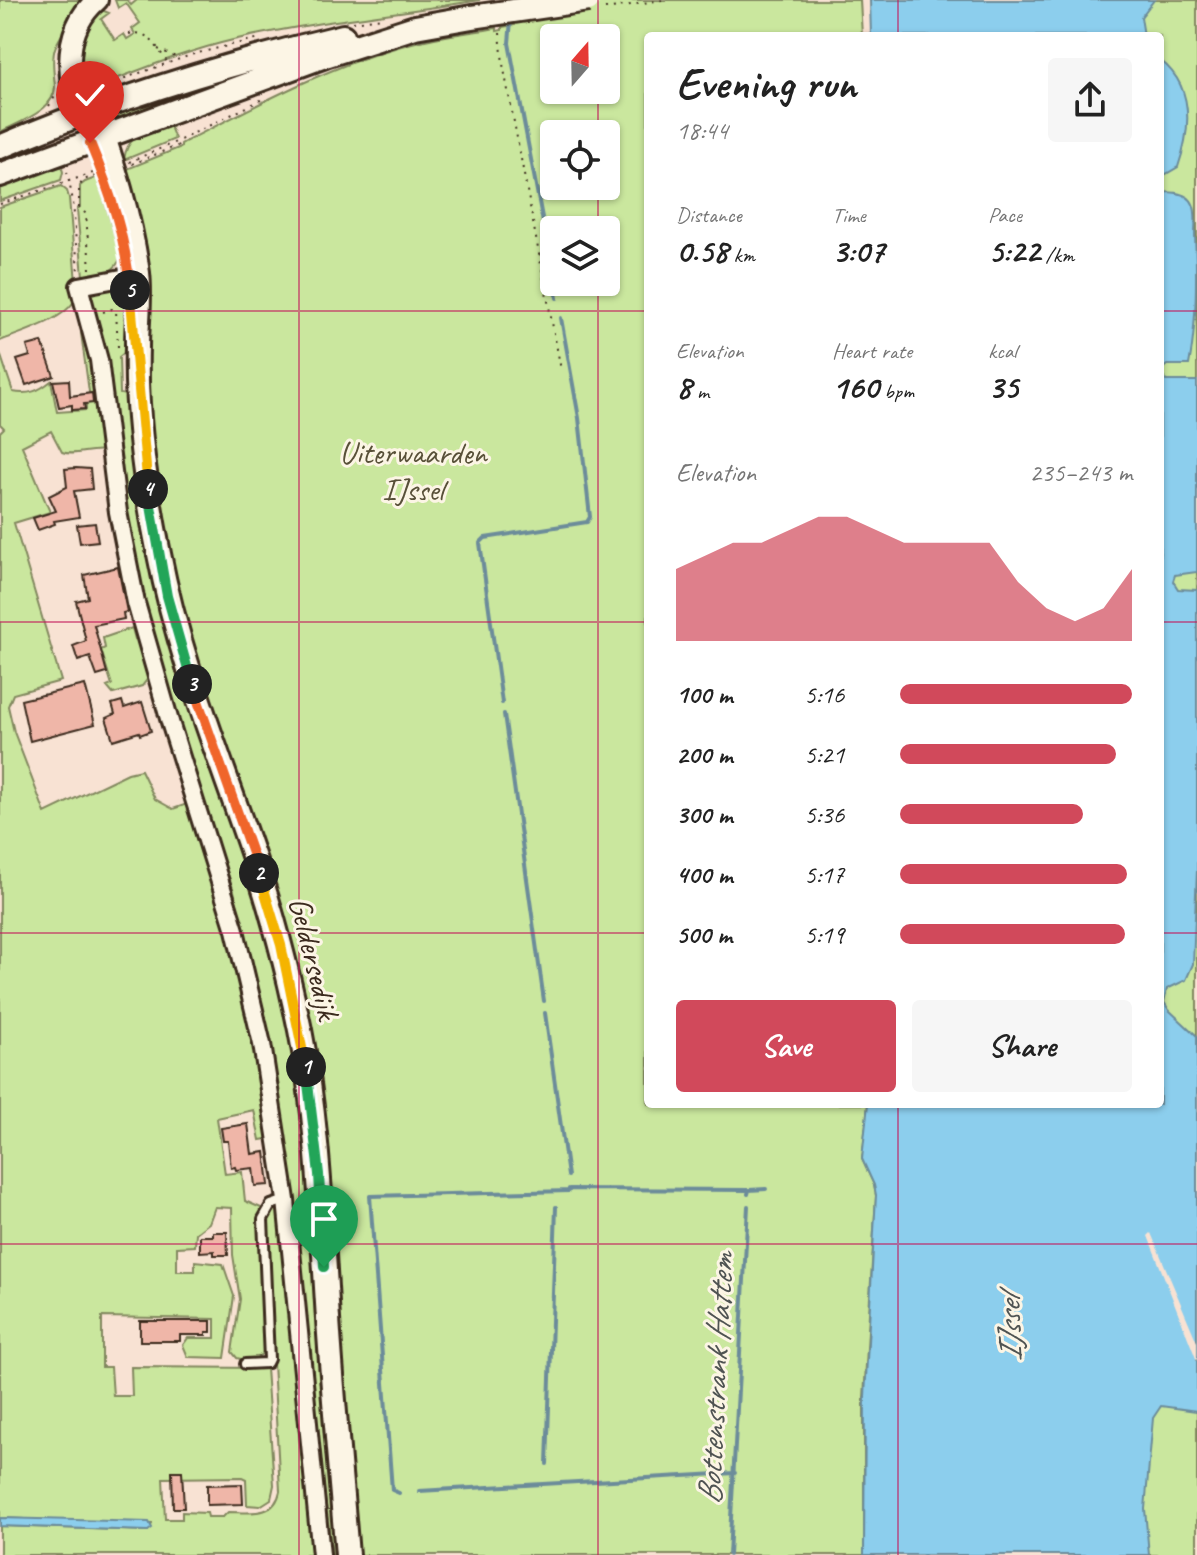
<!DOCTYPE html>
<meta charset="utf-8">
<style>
:root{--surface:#fff;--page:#f6f6f6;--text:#222;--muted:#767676;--accent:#d1495b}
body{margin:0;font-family:Caveat,sans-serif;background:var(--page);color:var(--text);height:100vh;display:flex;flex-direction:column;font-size:30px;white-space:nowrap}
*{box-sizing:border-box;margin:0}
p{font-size:26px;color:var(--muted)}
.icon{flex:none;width:44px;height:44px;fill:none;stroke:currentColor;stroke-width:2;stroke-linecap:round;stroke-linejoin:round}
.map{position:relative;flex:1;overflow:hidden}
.sheet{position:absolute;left:644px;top:32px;width:520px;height:1076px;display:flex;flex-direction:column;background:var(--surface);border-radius:8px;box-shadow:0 2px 6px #0004}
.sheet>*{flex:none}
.needle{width:52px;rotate:20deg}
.tools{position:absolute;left:540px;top:24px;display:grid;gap:16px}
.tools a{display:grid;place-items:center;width:80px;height:80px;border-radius:8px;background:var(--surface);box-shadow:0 2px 6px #0004;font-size:40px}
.pin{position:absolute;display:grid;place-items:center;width:68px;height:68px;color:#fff;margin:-82px -34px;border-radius:50% 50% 50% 0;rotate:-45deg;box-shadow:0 0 8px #0007}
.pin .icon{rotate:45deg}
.km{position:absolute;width:40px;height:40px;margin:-20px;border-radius:50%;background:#222;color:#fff;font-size:22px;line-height:40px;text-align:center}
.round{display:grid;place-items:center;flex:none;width:84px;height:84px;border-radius:8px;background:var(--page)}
.overview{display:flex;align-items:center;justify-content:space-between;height:136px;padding:0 32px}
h1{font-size:44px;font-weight:600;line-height:60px}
.metrics{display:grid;grid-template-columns:repeat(3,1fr);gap:12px;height:136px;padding:8px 32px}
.metrics div{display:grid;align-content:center}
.metrics b{font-size:34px;font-weight:600}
.metrics small{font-size:22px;font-weight:400}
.metrics p{font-size:22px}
.chart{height:224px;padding:16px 32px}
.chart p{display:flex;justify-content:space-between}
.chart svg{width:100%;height:144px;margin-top:8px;fill:var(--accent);opacity:.7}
.button{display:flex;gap:16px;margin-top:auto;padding:16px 32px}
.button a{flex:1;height:92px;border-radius:8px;background:var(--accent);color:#fff;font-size:32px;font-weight:600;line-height:92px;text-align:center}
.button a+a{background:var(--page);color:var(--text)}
ul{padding:0 32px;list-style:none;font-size:26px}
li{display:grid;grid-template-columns:128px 96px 1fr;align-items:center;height:60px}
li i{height:20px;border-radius:10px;background:var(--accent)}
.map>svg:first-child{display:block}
.green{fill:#cae79e;stroke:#82885e;stroke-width:2;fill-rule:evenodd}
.water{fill:#8cceed;stroke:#6c8c9a;stroke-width:2}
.pier{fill:#f8e2d3}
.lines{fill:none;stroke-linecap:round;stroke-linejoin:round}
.stream{stroke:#6c8c9a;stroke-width:4}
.building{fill:#efb6a8;stroke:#3b2a1e;stroke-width:2}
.service-casing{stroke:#3b2a1e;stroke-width:14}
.minor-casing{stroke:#3b2a1e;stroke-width:22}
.tertiary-casing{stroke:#3b2a1e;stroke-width:26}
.secondary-casing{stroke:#3b2a1e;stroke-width:28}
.path{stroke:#3b2a1e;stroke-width:2;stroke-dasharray:2 6;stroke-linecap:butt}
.service{stroke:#fcf5e5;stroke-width:8}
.minor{stroke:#fcf5e5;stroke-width:16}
.tertiary{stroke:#fcf5e5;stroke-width:20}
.secondary{stroke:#fcf5e5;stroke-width:22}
.secondary-bridge-casing{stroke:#3b2a1e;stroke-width:28;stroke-linecap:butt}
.path-bridge{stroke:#3b2a1e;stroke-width:2;stroke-dasharray:2 6;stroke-linecap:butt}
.secondary-bridge{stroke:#fcf5e5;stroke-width:22}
.split-1-casing{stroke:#fff;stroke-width:16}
.split-2-casing{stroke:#fff;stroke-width:16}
.split-3-casing{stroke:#fff;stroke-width:16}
.split-4-casing{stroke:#fff;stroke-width:16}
.split-5-casing{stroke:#fff;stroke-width:16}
.split-6-casing{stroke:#fff;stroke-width:16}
.split-1{stroke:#22a559;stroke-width:10}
.split-2{stroke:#f5b400;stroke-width:10}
.split-3{stroke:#f0652b;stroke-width:10}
.split-4{stroke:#22a559;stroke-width:10}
.split-5{stroke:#f5b400;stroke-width:10}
.split-6{stroke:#f0652b;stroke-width:10}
.grid{fill:none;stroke:#c2185b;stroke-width:2;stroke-opacity:0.55}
.labels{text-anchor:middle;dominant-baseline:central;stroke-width:6;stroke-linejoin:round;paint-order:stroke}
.park-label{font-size:32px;fill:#585038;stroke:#fcf5e5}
.street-label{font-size:32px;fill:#3b2a1e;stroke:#fcf5e5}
.water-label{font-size:34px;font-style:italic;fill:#4f5352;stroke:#fcf5e5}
</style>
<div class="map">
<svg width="1197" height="1555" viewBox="0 0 1197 1555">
<rect width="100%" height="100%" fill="#f8e2d3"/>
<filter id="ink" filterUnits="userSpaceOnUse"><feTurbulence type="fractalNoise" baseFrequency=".0125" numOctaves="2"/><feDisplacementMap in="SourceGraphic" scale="16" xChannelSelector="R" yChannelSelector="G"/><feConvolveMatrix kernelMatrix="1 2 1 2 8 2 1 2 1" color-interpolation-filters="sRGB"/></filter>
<g filter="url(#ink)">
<!-- green -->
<path class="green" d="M0 0H85C76 14 60 34 55 48 51 60 54 74 55 86 55 111 19 122 0 132Z
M115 0H127L131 5 137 0H480C398 14 314 21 233 40 186 51 140 70 95 87 79 76 76 48 83 31 87 24 94 16 99 9L109 13 101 19 115 40 124 34 127 39 135 34 132 29 140 23 126 3 118 8Z
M513 0H860L862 36H648V1104H868L862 1159 874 1185 876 1196 864 1398V1555H354L320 1118 188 651 153 481 139 222 127 169 181 147V144C256 105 330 65 412 43 439 36 468 33 497 28V31L502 30V27L515 25ZM554 38H606V90H554ZM554 134H606V186H554ZM554 230H606V282H554Z
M1121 0H1197V1555H1134L1160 1104V36H1126Z
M364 36 113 125 111 121 115 113 194 86Z
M173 123 171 129 175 139 124 160C127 132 150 131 173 123Z
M61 165 63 172 61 180 0 201V187Z
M98 177 121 256C115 275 100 274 83 276L77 209 80 207V186L85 182Z
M61 186 67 191 69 198 77 295C70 319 22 332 0 341V207Z
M114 285 120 289 125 297 124 353 119 357 120 394 126 395 137 483 284 995 305 1120 338 1555H332L274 1074 258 991 234 891 189 766 141 610 88 295 94 288Z
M82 324 90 346 105 451C90 448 75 457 62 452L51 431 22 446 50 512 14 523 61 681 13 694 8 706 14 732 45 813 128 773 141 770 155 799 173 809 190 803 242 980 272 1138 260 1140 254 1110 217 1118 225 1174 242 1172 245 1201 261 1208 265 1351 252 1362 237 1358 232 1352 240 1299 233 1255 232 1208 215 1207 209 1223 196 1233 195 1246 177 1247V1271H195V1261L223 1264 234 1296 225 1358 188 1357 183 1345 188 1338H215V1319L102 1317V1367H111L113 1396H132L131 1367 266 1368 274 1485 271 1499 260 1506 247 1505 246 1479 242 1477 163 1478 165 1519H182V1512L207 1513 208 1517H223L228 1512C249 1512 275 1518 280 1491L266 1235V1219L274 1209 279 1211 317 1555H0V1526L148 1531 152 1524 0 1518V432L4 428 0 424V353L13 392C29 395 39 391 51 381L57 412 86 410V400L90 399 81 333Z
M132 628 135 639 140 638 149 677 142 686 113 694 107 687 112 685 101 650 105 648 103 638Z"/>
<!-- water -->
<path class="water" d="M870 0H1154L1141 17 1144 36H871Z
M1160 60C1195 87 1191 129 1178 167L1166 174 1160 175Z
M1160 192C1171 192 1188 192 1193 204 1197 212 1195 225 1195 235 1197 277 1197 323 1189 365H1167L1161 370 1166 381H1197V572L1175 575 1173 581 1178 589 1197 590V870L1193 964 1186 980 1167 989 1164 1002 1169 1010 1197 1036V1411L1161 1406 1153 1418 1145 1509 1149 1555H864L865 1397 876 1195 874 1185 862 1159 868 1104H1160Z
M0 1518 149 1522 152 1528 148 1531 0 1526Z"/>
<!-- pier -->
<path class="pier" d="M1151 1233 1197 1342V1361L1148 1236Z"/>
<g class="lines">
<!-- stream -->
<path class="stream" d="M511 20 509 43 554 281
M554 282 557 298
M502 703 480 543 485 538 587 522 590 517 579 418 561 318
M504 714 544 1001
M545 1013 568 1176
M569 1189 749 1190 748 1194
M749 1190 766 1189
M547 1464 556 1207
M419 1491 735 1473
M399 1493 392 1490 370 1196 569 1191
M729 1555 748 1206"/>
</g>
<!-- building -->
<path class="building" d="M42 342 54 376 26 385 17 360 30 356 27 346Z
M69 380 70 396 92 393 93 403 84 404 85 409 72 410V405L59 407 53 381Z
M76 468 90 469 92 489 74 491 79 517 54 521 55 524 38 530 33 518 56 511 49 496 67 487 65 469Z
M95 523 98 541 80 543 77 525Z
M118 567 127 612 123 613 124 619 94 625 107 673 97 676 90 657 78 661 73 646 86 641 76 601 88 598 84 575Z
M85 685 95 724 30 741 21 700Z
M122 701 124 708 142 702 151 731 140 735 139 732 113 740 106 718 115 714 112 704Z
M248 1124 252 1154 265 1152 269 1185 255 1186 253 1168 236 1170 235 1167 231 1168 228 1141H223L221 1128Z
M213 1232H227L228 1255H214V1251L200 1252V1236H213Z
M140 1321H211V1332H206V1335H180V1341H140Z
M172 1471H182L184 1508H173Z
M242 1484 243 1504 207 1505V1485Z"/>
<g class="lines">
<!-- service casing -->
<g class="service-casing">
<path id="service" d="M245 1364 267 1363 269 1359 263 1219 271 1205 286 1200"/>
</g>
<!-- minor casing -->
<g class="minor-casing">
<path id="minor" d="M138 275 79 286 99 360 118 512 136 603 170 722 235 930 262 1044 286 1200 321 1555"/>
</g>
<!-- tertiary casing -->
<g class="tertiary-casing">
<path id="tertiary" d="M79 114C67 75 62 30 97 0"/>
</g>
<!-- secondary casing -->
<g class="secondary-casing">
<path id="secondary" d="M94 109C113 162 130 216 138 273 141 298 137 322 137 347 135 411 146 490 159 554 179 659 220 757 254 858 273 914 288 972 300 1030 318 1120 321 1212 327 1303 332 1387 340 1471 347 1555
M0 147C111 99 225 64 343 36
M0 175 325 56 415 27 472 17"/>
</g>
<!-- path -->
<path class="path" d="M353 22 382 18
M500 33 503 64 561 370
M129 34C149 29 157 48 167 62
M158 49 178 58
M94 89 194 54 260 38
M49 106 56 95
M129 162 178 141 261 100
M132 164 179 145 178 142
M67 172 73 201 78 272
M0 204 96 172
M90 269 86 214 79 207V187L83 180 99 175
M103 312 112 309 116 311 118 347"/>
<!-- service -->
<use href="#service" class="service"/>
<!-- minor -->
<use href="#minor" class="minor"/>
<!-- tertiary -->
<use href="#tertiary" class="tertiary"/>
<!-- secondary -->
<use href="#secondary" class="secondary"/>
<!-- secondary-bridge casing -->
<g class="secondary-bridge-casing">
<path id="secondary-bridge" d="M472 17 588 0"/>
</g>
<!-- path-bridge -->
<path class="path-bridge" d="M605 9 662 0"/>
<!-- secondary-bridge -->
<use href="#secondary-bridge" class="secondary-bridge"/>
</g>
</g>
<g class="lines" filter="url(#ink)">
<!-- split-1 casing -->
<g class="split-1-casing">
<path id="split-1" d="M306 1067 319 1174 324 1267"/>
</g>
<!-- split-2 casing -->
<g class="split-2-casing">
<path id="split-2" d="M259 873 281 945 306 1067"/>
</g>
<!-- split-3 casing -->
<g class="split-3-casing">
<path id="split-3" d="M192 684 259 873"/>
</g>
<!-- split-4 casing -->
<g class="split-4-casing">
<path id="split-4" d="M148 489 167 596 192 684"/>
</g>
<!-- split-5 casing -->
<g class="split-5-casing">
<path id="split-5" d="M130 290 148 489"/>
</g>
<!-- split-6 casing -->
<g class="split-6-casing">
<path id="split-6" d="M90 143C110 191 126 238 130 290"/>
</g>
<!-- split-1 -->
<use href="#split-1" class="split-1"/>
<!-- split-2 -->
<use href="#split-2" class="split-2"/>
<!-- split-3 -->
<use href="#split-3" class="split-3"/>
<!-- split-4 -->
<use href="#split-4" class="split-4"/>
<!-- split-5 -->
<use href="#split-5" class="split-5"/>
<!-- split-6 -->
<use href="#split-6" class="split-6"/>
</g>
<!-- grid -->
<path class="grid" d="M299 0V1555M598 0V38M898 0V36M598 90V134M598 186V230M598 282V1555M0 311H648M1160 311H1197M0 622H648M1160 622H1197M0 933H648M1160 933H1197M898 1104V1555M0 1244H1197"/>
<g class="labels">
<!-- park labels -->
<g class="park-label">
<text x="413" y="452">Uiterwaarden<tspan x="413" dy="37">IJssel</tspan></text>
</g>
<!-- street labels -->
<g class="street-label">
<text transform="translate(314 958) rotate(76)">Geldersedijk</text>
</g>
<!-- water labels -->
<g class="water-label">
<text transform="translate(1009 1329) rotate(-91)">IJssel</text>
<text transform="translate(715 1379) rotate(-87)">Bottenstrank Hattem</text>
</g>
</g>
</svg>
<div class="tools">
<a><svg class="needle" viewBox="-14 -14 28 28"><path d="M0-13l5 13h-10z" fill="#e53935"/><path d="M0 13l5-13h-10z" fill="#767676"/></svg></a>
<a><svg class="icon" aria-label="locate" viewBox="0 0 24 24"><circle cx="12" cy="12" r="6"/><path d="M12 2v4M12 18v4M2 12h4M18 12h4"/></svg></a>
<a><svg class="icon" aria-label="layers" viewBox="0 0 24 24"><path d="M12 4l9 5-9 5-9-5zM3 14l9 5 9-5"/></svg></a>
</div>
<div class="pin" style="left:324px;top:1267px;background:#1e9e55"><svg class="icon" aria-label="arrive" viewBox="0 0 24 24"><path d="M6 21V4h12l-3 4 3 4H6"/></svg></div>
<div class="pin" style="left:90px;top:143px;background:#d93025"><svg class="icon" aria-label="check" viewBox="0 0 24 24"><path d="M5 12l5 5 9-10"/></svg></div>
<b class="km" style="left:306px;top:1067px">1</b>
<b class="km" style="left:259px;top:873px">2</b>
<b class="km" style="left:192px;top:684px">3</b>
<b class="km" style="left:148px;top:489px">4</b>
<b class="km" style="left:130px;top:290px">5</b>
<section class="sheet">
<div class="overview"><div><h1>Evening run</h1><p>18:44</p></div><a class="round"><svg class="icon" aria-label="share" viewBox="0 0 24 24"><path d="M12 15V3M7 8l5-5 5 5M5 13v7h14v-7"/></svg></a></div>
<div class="metrics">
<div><p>Distance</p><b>0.58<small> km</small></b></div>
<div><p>Time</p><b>3:07</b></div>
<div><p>Pace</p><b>5:22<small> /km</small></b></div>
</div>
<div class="metrics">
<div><p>Elevation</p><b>8<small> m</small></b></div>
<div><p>Heart rate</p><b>160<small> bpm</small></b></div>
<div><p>kcal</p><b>35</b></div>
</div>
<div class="chart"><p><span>Elevation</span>235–243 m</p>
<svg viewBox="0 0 160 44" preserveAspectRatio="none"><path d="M0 44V22L10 18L20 14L30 14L40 10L50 6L60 6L70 10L80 14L90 14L100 14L110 14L120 26L130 34L140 38L150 34L160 22V44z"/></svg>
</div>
<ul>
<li><b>100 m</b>5:16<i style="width:100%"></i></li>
<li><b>200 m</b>5:21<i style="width:93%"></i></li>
<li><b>300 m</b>5:36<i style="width:79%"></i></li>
<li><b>400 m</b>5:17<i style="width:98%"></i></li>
<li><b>500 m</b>5:19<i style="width:97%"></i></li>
</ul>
<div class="button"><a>Save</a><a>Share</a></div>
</section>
</div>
